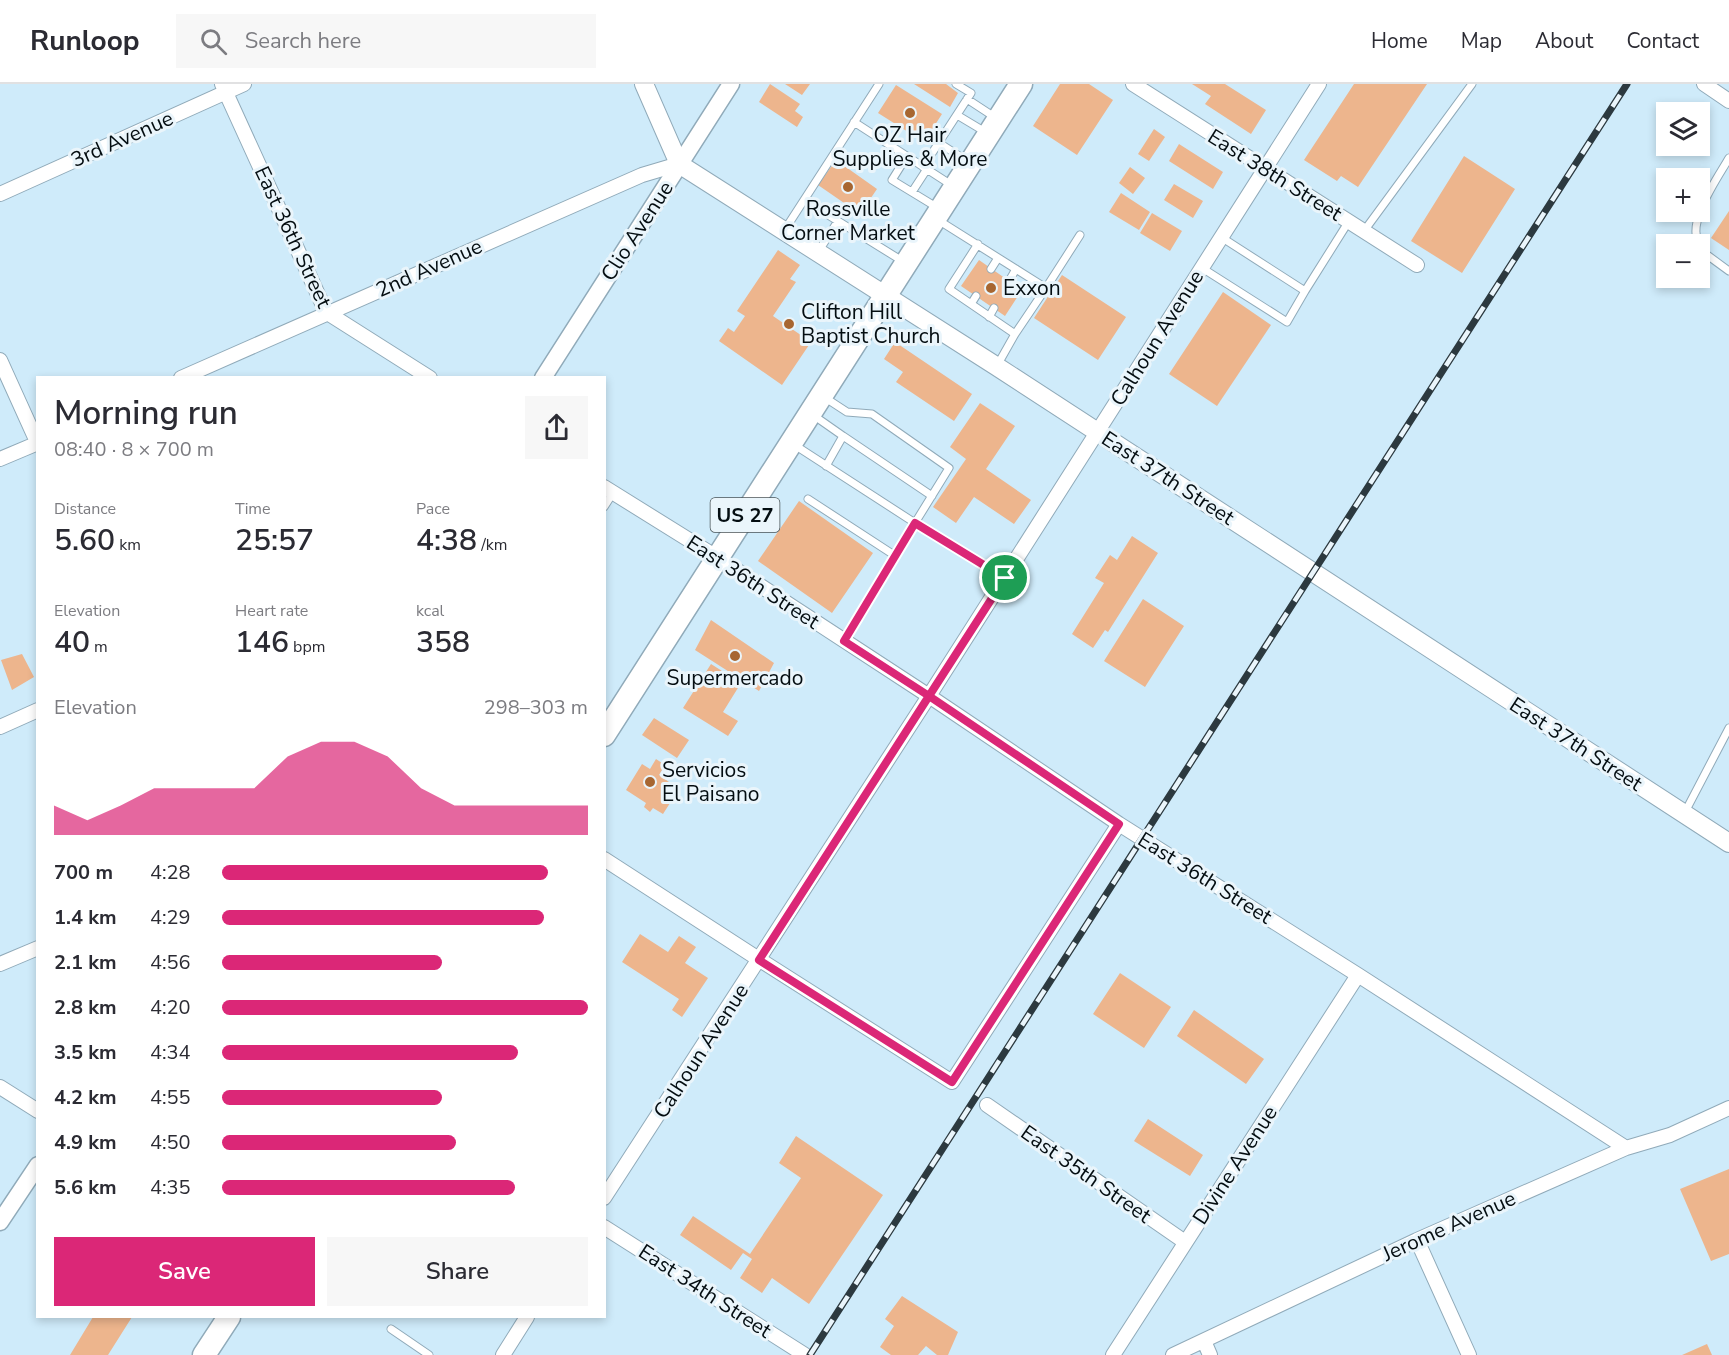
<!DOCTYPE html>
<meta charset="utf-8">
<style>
:root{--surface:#fff;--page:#f7f7f7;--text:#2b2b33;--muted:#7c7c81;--line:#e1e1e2;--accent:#db2777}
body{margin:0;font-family:"Nunito Sans",sans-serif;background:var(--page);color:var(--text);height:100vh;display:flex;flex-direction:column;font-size:22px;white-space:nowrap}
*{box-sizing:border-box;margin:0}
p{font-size:20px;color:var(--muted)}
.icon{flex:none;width:33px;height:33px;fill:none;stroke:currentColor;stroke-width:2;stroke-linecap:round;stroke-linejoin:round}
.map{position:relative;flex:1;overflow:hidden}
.panel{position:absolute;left:36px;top:292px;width:570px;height:942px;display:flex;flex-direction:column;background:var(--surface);border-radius:0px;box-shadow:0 3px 9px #0003}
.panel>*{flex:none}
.controls{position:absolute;left:1656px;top:18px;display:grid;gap:12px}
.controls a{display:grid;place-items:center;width:54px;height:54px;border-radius:0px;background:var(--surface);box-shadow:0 3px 9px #0003;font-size:30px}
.pin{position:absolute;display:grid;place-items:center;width:51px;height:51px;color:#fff;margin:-26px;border:3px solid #fff;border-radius:50%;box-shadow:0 2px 6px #0007}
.round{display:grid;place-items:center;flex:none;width:63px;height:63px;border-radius:0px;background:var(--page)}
.head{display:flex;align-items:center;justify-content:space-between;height:102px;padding:0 18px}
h1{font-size:33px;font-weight:600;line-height:45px}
.figures{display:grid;grid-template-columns:repeat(3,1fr);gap:9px;height:102px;padding:6px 18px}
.figures div{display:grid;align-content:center}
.figures b{font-size:30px;font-weight:600}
.figures small{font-size:16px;font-weight:400}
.figures p{font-size:16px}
.chart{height:168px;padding:12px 18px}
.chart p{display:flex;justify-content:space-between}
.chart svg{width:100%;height:108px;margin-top:6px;fill:var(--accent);opacity:.7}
.button{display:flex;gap:12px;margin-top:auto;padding:12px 18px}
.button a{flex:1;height:69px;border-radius:0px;background:var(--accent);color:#fff;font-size:24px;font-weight:600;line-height:69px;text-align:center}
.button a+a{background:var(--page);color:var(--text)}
ul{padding:0 18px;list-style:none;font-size:20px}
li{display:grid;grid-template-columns:96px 72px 1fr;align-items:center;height:45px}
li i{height:15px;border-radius:8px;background:var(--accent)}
header{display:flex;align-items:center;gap:36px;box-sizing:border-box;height:84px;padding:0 30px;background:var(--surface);border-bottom:2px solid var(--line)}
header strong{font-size:28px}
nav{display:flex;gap:33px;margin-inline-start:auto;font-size:21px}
.search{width:420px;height:54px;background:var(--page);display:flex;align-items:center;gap:15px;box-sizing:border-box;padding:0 21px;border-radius:0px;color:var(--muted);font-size:22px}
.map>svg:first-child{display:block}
.building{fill:#edb58d}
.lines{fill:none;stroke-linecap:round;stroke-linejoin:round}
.service-casing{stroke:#90aab9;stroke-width:9}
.minor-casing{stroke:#90aab9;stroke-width:16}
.tertiary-casing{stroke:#90aab9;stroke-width:19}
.secondary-casing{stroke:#90aab9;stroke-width:20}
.trunk-casing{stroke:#90aab9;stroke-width:25}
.service{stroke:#fff;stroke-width:7}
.minor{stroke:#fff;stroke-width:14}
.tertiary{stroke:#fff;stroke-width:16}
.secondary{stroke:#fff;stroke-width:18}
.trunk{stroke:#fff;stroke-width:22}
.rail-casing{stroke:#2c393f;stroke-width:7}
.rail{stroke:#eaf5fb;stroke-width:4.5;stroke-dasharray:14;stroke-linecap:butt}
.route-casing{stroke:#fff;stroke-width:12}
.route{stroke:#db2777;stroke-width:8}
.poi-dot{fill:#a76631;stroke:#eaf5fb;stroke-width:2}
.labels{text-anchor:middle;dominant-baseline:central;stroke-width:6;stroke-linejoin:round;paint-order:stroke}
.shield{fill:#eaf5fb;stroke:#495357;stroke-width:1.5}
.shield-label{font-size:20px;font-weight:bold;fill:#040d11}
.poi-label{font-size:21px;fill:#040d11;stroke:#eaf5fb}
.street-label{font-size:21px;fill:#040d11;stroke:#eaf5fb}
</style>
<header>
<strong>Runloop</strong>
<div class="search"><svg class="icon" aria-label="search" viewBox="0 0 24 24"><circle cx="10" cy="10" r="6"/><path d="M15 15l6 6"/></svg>Search here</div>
<nav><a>Home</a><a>Map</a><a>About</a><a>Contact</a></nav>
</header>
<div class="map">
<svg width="1729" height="1271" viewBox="0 0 1729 1271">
<rect width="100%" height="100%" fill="#cfebfa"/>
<!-- building -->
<path class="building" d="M770 0 800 20 795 27 803 33 797 43 759 18Z
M785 0H810L802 11Z
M914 0H946L958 9 950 23Z
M1060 0H1089L1113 16 1077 71 1033 42Z
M1192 0H1225L1266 26 1251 50 1205 20 1211 12Z
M1354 0H1427L1358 103 1341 92 1337 97 1304 76Z
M896 1 942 30 924 58 878 29Z
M1154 45 1165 53 1149 77 1138 70Z
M1179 60 1223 88 1213 105 1169 77Z
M1464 72 1515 105 1462 189 1411 157Z
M836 76 877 105 860 130 818 101Z
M1130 83 1145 94 1133 110 1119 99Z
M1174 100 1203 117 1193 134 1164 116Z
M1121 109 1150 128 1139 146 1109 128Z
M1729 127V166L1711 154Z
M1152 129 1182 147 1170 167 1140 149Z
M778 166 800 181 790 195 796 198 773 232 811 258 782 301 719 257 728 244 734 248 745 232 737 227Z
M979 176 1022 206 1005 232 961 202Z
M1062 191 1126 233 1098 276 1034 234Z
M1223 208 1271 241 1217 322 1169 290Z
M895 258 972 310 954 337 896 298 903 288 884 275Z
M980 319 1015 342 986 385 1031 416 1014 440 974 413 956 439 933 423 966 375 950 363Z
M799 417 873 469 832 529 758 477Z
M1132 452 1158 469 1108 548 1105 546 1093 564 1072 550 1104 499 1095 494 1110 471 1117 476Z
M1143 515 1184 542 1145 603 1104 577Z
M711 536 774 579 759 607 695 566Z
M22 570 34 593 12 606 1 576Z
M711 580 741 599 723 628 738 637 728 652 683 624Z
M654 634 689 656 677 674 642 651Z
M656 675 665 681 659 691 679 705 663 730 653 724 650 728 644 723 646 719 626 706 642 680 650 685Z
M640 850 668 868 679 852 696 863 685 879 708 894 682 933 672 926 679 915 622 878Z
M1120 889 1171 923 1144 964 1093 930Z
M1194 926 1264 975 1246 1000 1177 952Z
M1148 1035 1203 1071 1190 1092 1134 1057Z
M796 1052 883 1111 809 1220 772 1194 762 1209 740 1194 752 1175 743 1169 731 1186 680 1151 693 1132 750 1170 801 1094 779 1079Z
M1729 1085V1170L1711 1177 1680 1105Z
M902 1212 958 1248 948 1271H937L926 1262 918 1271H891L880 1263 894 1242 885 1235Z
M93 1233H132L108 1271H70Z
M1707 1260 1712 1271H1682Z"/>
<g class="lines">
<!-- service casing -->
<g class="service-casing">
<path id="service" d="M967 15 996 34
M957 31 987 49
M854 38 953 102
M939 59 967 77
M907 72 892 96 938 124
M923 83 971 9 956 0
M912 108 927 85
M804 116 904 178
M938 136 1046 204 1015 250 998 280
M784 147 879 0
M1364 147 1472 0
M1221 153 1305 207 1349 137
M978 160 949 205 1015 250
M1699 160C1686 138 1717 95 1729 74
M1700 162 1703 168 1729 187
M818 168 838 137
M1202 184 1287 238 1305 207
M991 185 998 174
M1009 197 1016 185
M1046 204 1080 151
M971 220 976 212
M989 233 994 224
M824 313 847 328 872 330 949 384 915 439 1005 494
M813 331 843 352
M793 360 915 439 844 557
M826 382 843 352 932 412
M808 415 894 471
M604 423 613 409
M1684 730 1729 644
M391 1245 429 1271"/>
</g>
<!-- minor casing -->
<g class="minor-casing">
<path id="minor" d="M222 0 326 228 430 294
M1133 0 1417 181
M1704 0 1729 17
M0 110 244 0
M0 276 38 360
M181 294 642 91 679 80
M0 375 38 359
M604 403 718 474 929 612 1119 740 1358 891 1626 1064
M0 643 38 626
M604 775 760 876 952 998 1119 740
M0 880 38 864
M0 1003 38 1027
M987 1021 1185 1158
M604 1114 929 612 1319 0
M604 1143 805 1271
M1417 1156 1469 1271
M1204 1257 1210 1271
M503 1271 527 1233
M1113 1271 1358 891
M1173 1271 1417 1156 1626 1064 1670 1051 1729 1024"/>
</g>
<!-- tertiary casing -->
<g class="tertiary-casing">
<path id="tertiary" d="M543 294 731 0
M0 1138 38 1081"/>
</g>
<!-- secondary casing -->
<g class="secondary-casing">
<path id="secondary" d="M644 0 679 80 996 282 1729 759"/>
</g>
<!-- trunk casing -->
<g class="trunk-casing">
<path id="trunk" d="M604 651 1021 0
M204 1271 229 1233"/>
</g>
<!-- service -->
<use href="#service" class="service"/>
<!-- minor -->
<use href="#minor" class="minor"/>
<!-- tertiary -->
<use href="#tertiary" class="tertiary"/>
<!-- secondary -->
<use href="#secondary" class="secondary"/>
<!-- trunk -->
<use href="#trunk" class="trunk"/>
<!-- rail casing -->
<g class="rail-casing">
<path id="rail" d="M810 1271 1627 0"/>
</g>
<!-- rail -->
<use href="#rail" class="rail"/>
</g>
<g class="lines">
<!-- route casing -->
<g class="route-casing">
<path id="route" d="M1005 494 929 612 1119 740 952 998 759 876 929 612 844 557 915 439 1005 494"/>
</g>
<!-- route -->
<use href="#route" class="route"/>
</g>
<!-- markers -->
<g class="poi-dot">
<circle cx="910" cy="29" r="6"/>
<circle cx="848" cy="103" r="6"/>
<circle cx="991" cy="204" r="6"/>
<circle cx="789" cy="240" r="6"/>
<circle cx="735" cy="572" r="6"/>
<circle cx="650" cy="698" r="6"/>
</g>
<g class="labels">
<!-- shield labels -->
<rect class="shield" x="710.5" y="414" width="69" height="34" rx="4.5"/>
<g class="shield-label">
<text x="745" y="431">US 27</text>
</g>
<!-- poi labels -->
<g class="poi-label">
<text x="910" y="51">OZ Hair<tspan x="910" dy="24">Supplies &amp; More</tspan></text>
<text x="848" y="125">Rossville<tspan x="848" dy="24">Corner Market</tspan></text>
<text x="1003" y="204" text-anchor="start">Exxon</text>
<text x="801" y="228" text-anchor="start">Clifton Hill<tspan x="801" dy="24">Baptist Church</tspan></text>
<text x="735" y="594">Supermercado</text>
<text x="662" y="686" text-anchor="start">Servicios<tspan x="662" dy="24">El Paisano</tspan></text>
</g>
<!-- street labels -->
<g class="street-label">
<text transform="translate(122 55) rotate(-24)">3rd Avenue</text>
<text transform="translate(1275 91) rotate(32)">East 38th Street</text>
<text transform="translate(637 147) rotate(-57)">Clio Avenue</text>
<text transform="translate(293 153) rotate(65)">East 36th Street</text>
<text transform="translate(429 184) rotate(-24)">2nd Avenue</text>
<text transform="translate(1157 254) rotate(-58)">Calhoun Avenue</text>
<text transform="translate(1168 394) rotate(33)">East 37th Street</text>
<text transform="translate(753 498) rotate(33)">East 36th Street</text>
<text transform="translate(1576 660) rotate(33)">East 37th Street</text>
<text transform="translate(1205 794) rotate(32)">East 36th Street</text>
<text transform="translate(701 967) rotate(-57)">Calhoun Avenue</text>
<text transform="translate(1235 1081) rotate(-57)">Divine Avenue</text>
<text transform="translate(1086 1090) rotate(35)">East 35th Street</text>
<text transform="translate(1449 1142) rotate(-24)">Jerome Avenue</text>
<text transform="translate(705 1207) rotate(33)">East 34th Street</text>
</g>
</g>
</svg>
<div class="controls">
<a><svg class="icon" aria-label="layers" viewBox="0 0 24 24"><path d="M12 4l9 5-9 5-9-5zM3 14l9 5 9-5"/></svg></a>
<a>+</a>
<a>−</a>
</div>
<div class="pin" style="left:1005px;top:494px;background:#1e9e55"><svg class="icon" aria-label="arrive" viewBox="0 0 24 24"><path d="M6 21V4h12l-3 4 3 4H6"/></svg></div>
<section class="panel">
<div class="head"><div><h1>Morning run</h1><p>08:40 · 8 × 700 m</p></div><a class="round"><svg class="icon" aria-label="share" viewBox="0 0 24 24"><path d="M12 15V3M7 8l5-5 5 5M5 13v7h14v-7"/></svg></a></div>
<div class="figures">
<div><p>Distance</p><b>5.60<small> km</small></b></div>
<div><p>Time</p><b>25:57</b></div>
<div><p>Pace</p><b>4:38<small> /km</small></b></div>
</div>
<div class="figures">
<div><p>Elevation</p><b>40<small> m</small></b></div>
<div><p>Heart rate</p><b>146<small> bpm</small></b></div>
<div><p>kcal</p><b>358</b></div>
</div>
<div class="chart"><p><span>Elevation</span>298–303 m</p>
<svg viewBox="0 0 160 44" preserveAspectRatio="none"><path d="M0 44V32L10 38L20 32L30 25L40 25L50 25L60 25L70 12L80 6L90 6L100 12L110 25L120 32L130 32L140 32L150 32L160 32V44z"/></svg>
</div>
<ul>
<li><b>700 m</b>4:28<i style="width:89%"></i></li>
<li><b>1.4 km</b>4:29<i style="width:88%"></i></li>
<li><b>2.1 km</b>4:56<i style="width:60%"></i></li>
<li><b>2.8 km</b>4:20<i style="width:100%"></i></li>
<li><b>3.5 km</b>4:34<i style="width:81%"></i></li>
<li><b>4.2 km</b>4:55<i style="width:60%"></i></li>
<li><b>4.9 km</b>4:50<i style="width:64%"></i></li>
<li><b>5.6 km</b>4:35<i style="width:80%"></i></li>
</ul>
<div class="button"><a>Save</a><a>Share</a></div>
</section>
</div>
